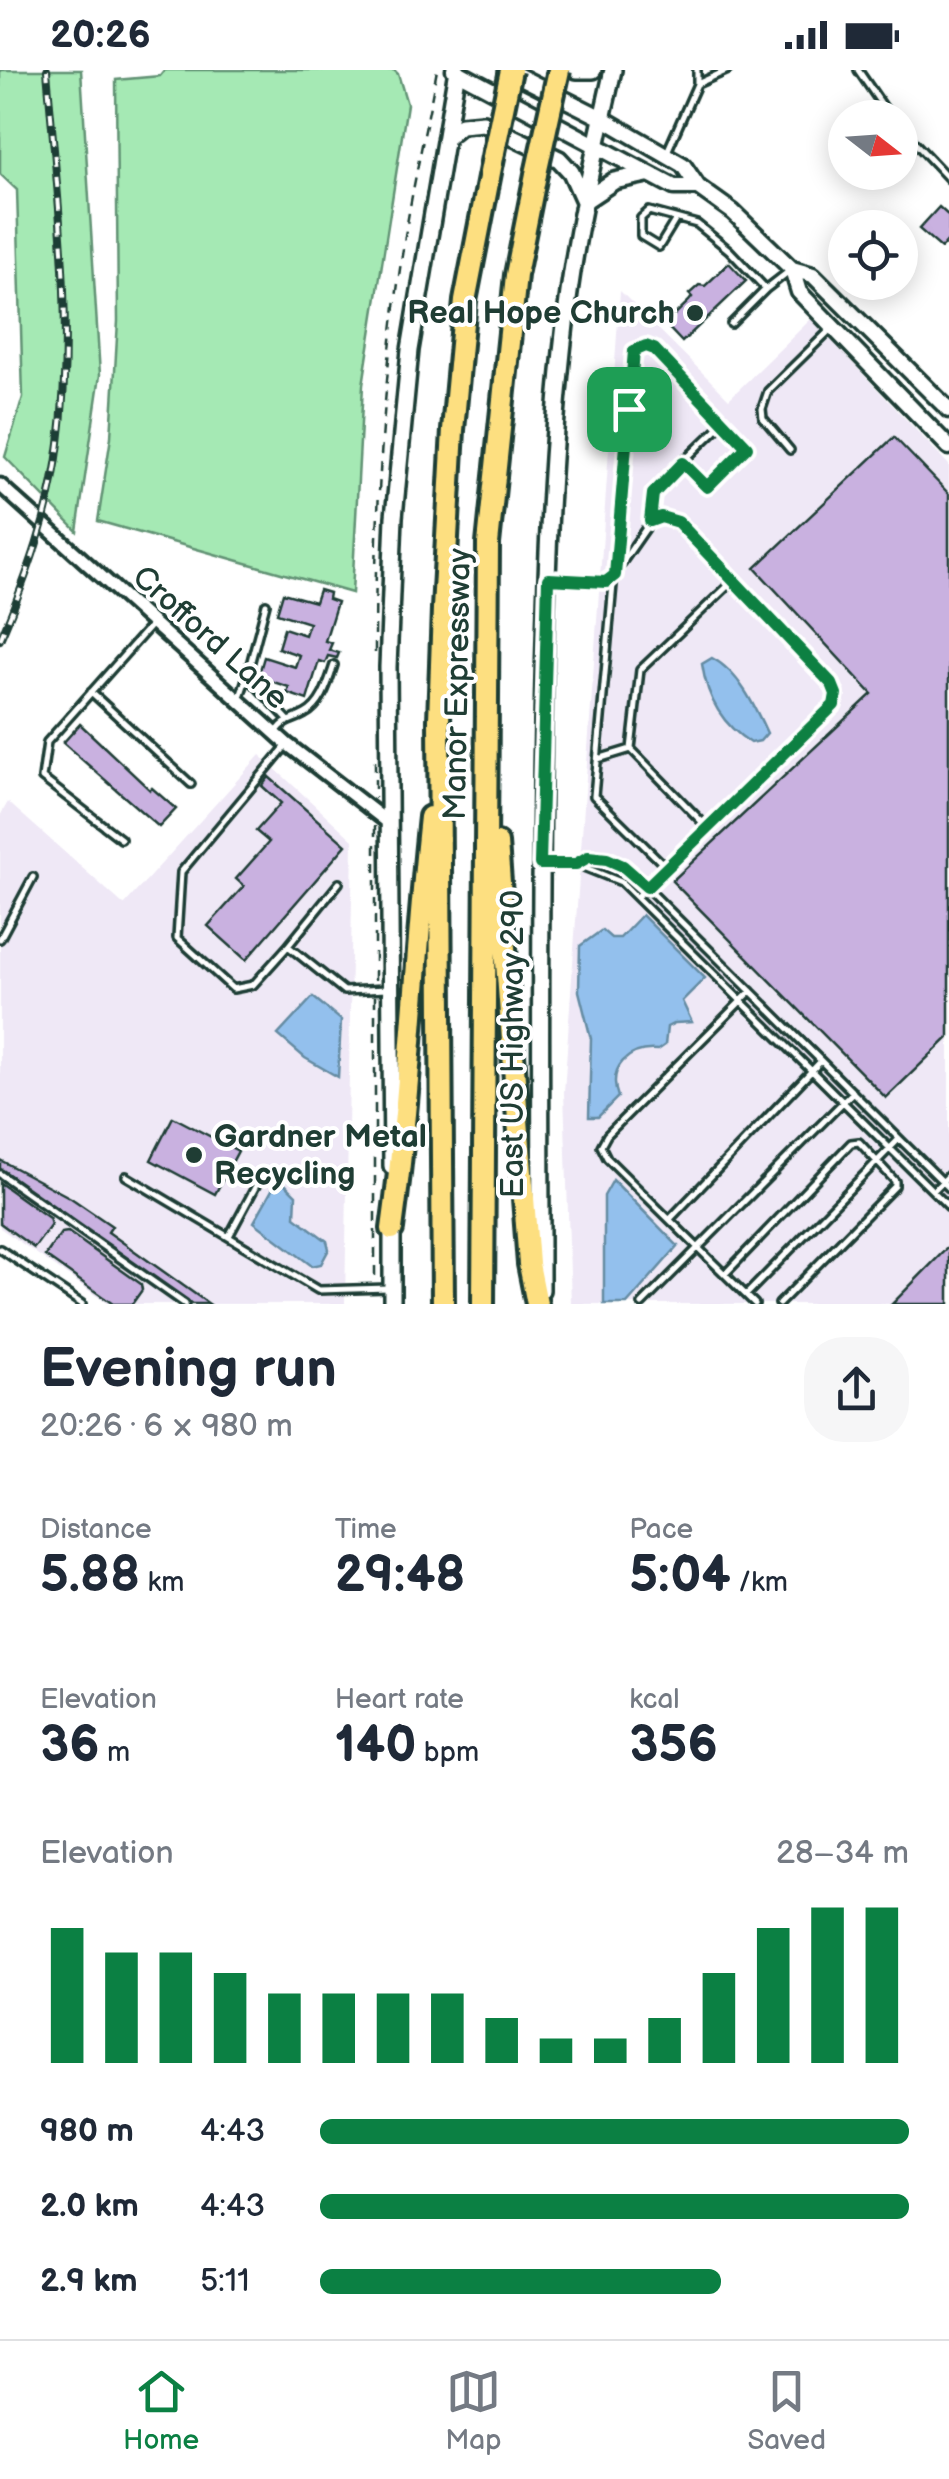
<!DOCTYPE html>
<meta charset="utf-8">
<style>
:root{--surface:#fff;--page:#f6f6f7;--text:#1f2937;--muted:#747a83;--line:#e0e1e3;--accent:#0b8043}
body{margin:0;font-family:"Balsamiq Sans",sans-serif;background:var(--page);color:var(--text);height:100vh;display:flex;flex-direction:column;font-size:38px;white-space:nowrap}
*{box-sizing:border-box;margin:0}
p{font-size:32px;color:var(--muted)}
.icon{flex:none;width:55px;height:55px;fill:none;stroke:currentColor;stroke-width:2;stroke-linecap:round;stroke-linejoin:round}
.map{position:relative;height:1234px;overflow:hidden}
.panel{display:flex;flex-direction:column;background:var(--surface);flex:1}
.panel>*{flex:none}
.needle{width:65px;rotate:107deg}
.buttons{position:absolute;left:828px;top:30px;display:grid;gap:20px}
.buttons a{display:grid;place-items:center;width:90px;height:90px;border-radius:50%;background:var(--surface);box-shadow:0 5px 25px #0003;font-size:50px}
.pin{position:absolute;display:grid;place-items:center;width:85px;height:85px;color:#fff;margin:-42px;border-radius:20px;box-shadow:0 5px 15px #0006}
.round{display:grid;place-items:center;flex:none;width:105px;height:105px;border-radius:40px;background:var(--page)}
.overview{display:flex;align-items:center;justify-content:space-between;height:170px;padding:0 40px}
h1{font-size:55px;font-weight:700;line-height:75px}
.figures{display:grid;grid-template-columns:repeat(3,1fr);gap:15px;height:170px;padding:10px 40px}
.figures div{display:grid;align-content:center}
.figures b{font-size:50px;font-weight:700}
.figures small{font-size:28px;font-weight:400}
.figures p{font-size:28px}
.chart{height:280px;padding:20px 40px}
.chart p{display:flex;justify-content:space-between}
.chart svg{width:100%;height:180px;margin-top:10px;stroke:var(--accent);stroke-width:6}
ul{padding:0 40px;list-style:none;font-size:32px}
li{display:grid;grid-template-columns:160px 120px 1fr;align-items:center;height:75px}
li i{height:25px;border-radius:12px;background:var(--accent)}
.status{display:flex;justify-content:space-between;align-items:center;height:70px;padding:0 50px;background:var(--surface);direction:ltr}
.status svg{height:28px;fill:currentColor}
.tab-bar{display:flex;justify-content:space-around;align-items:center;height:140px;border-top:2px solid var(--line);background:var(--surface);font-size:28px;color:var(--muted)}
.tab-bar a{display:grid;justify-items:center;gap:5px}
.tab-bar .selected{color:var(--accent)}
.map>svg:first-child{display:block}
.built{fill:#efe8f6}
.green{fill:#a5e9b4;stroke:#629374;stroke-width:2.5}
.water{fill:#93c0ed;stroke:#658ca3;stroke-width:2.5}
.building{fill:#c9b1e0;stroke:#1f3d34;stroke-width:2.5}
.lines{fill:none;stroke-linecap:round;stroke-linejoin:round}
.service-casing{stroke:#1f3d34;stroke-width:12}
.minor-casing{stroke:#1f3d34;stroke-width:19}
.tertiary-casing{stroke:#1f3d34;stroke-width:21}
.secondary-casing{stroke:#1f3d34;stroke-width:22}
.motorway-casing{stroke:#1f3d34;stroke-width:28}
.path{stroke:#1f3d34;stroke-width:2.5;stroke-dasharray:10 8;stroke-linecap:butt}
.service{stroke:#fff;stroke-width:5}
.minor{stroke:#fff;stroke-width:11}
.tertiary{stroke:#fff;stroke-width:14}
.secondary{stroke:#fff;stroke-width:15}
.motorway{stroke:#fddf80;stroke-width:20}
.rail-casing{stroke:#1f3d34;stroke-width:8}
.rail{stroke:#fff;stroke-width:4;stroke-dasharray:11;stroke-linecap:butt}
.motorway-bridge-casing{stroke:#1f3d34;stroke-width:28;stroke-linecap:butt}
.motorway-bridge{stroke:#fddf80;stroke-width:20}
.route-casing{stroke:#fff;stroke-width:20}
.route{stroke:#0b8043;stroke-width:12}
.poi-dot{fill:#1f3d34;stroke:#fff;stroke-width:4}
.labels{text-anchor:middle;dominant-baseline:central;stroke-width:8;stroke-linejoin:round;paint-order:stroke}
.poi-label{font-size:32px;font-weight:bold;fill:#1f3d34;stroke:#fff;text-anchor:end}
.street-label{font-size:32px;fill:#1f3d34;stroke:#fff}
</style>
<div class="status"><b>20:26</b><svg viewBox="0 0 49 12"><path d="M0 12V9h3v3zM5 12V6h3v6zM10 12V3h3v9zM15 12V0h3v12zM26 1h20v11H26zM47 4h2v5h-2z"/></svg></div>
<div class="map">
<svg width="949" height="1234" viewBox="0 0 949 1234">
<rect width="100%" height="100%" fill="#fff"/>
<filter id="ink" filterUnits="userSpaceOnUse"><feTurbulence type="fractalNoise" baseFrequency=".01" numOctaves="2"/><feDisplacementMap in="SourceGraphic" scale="20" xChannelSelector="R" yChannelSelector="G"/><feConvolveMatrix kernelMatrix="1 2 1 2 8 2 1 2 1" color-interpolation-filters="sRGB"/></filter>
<g filter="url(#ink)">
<!-- built -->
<path class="built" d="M620 221 729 329 811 249 949 395V1234H571L564 1022Z
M260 685 353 770 345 1234H108L0 1158V746L8 732 124 835Z"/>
<!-- green -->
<path class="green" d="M0 0H81L100 305 77 461 5 387 23 327 17 120 0 104Z
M165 0H394L398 4 407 34 363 315 352 523 98 451 111 367 118 251 116 10 160 6Z"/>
<!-- water -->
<path class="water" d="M712 588C739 602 755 637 767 663L760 671 751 673C722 655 707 628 702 594Z
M642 845 705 908 682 931 692 952 675 953 667 957 665 975 658 980C629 977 607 997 618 1027L598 1047H589L591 969 579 921 580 876 602 860 611 868H620Z
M313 927 341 950 338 1007 305 988 278 965Z
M613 1110 678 1176 627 1234H604V1126Z
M277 1111 284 1113 296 1125 295 1147 327 1171 329 1179 321 1194 312 1196 254 1152Z"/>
<!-- building -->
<path class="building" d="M939 137 949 146V169L941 178 919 159Z
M729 193 746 211 682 272 665 254 689 231 692 227 689 224 699 215 705 216Z
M894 367 949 424V967L886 1028 672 811 872 624 755 498Z
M319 520 329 523 328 529 337 532 325 571 332 573 329 580 339 583 337 588 328 586 325 593 319 591 307 630 287 623 289 617 258 607 264 587 295 597 299 585 278 578 284 558 305 565 309 553 277 543 283 523 315 532Z
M80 654 150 720 152 718 176 739 159 757 63 673Z
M269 707 346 775 246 890 208 856 244 816 236 809 269 772 256 761 281 733 262 716Z
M173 1047 238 1081 215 1124 151 1090Z
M0 1090 71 1128 112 1156 108 1162 209 1234H192L0 1099Z
M0 1113 49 1148 51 1155 34 1178 0 1153Z
M68 1162 141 1214 142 1220 132 1234H113L45 1186 61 1163Z
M949 1176V1234H892Z"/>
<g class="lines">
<!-- service casing -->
<g class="service-casing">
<path id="service" d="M858 0 891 48
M697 14 728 0
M900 57 949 109
M667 82 697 14V0
M676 149 659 177 641 166V148L649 141 697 154 729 180 766 219
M731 254 766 219 788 202
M790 380 763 348 762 339 768 321 831 259
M650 449 653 424 661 413 724 352
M551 509 610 510 651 451 661 447 672 449 835 620 833 635 637 827
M266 534 247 606 288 650
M91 622 191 714
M240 627 247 606
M277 661C286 649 293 651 305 644 322 635 328 613 334 595
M286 676 181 802 177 868 233 919 253 915 288 876 344 921 387 919
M598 689 631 679
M706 756 631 679 640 600 733 511
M121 769 42 708 47 672 152 554
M545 794H576L621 812 949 1137
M576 794C599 780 618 791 637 808L949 1118
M666 797 594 726 634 281C641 275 646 276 654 279L747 377 707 417 683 393
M0 869 33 807
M288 876 339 813
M751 921 607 1065 601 1076 607 1088 755 1234
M0 1104 185 1234
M126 1106 318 1220 389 1218
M933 1121 949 1105
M671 1148 821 991
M229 1166 259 1110
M0 1179 82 1234
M725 1204 851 1073 859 1072 895 1111V1116L779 1234
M746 1225 899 1069
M642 1234 853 1022"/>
</g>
<!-- minor casing -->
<g class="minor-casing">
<path id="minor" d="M0 415 287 674 390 754"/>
</g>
<!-- tertiary casing -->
<g class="tertiary-casing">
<path id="tertiary" d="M454 0 674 117H698
M507 0 602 48 683 95 698 117 733 142 792 199 799 222 949 377
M792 199 813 205 949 340"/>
</g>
<!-- secondary casing -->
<g class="secondary-casing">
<path id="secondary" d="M577 0H593
M446 67 461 55 483 53 559 89 571 102 584 131
M584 131 614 111 647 104
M392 1096 388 597 394 447 410 280 457 0
M541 1220C541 1031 539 842 543 653 546 512 550 370 568 230 578 153 596 76 613 0
M392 1234V1149"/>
</g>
<!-- motorway casing -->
<g class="motorway-casing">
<path id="motorway" d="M497 773 529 1194 537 1234
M392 1159C411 1022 415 884 430 747
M443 1234 439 650 443 539 453 360 465 231 494 82
M483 1234 488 474 516 205 536 104"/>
</g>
<!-- path -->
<path class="path" d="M375 583C375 446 383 307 404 172 413 115 426 57 437 0
M375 691V728
M375 756V913
M375 926V1213"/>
<!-- service -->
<use href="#service" class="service"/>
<!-- minor -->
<use href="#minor" class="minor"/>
<!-- tertiary -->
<use href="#tertiary" class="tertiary"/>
<!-- secondary -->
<use href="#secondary" class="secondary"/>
<!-- motorway -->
<use href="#motorway" class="motorway"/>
<!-- rail casing -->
<g class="rail-casing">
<path id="rail" d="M0 570C27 507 51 442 59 373 74 250 57 123 47 0"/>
</g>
<!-- rail -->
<use href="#rail" class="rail"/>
<!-- motorway-bridge casing -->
<g class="motorway-bridge-casing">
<path id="motorway-bridge" d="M494 82 511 0
M536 104 559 0"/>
</g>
<!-- motorway-bridge -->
<use href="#motorway-bridge" class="motorway-bridge"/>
</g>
</g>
<g class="lines" filter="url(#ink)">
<!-- route casing -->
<g class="route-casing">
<path id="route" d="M646 276 654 279 747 377 707 417 683 393 653 424 650 451 661 447 678 452 832 614 836 624 834 635 647 817 623 796 607 789 588 787 576 794H540L548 509 606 512 615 505 634 281Z"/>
</g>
<!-- route -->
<use href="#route" class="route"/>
</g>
<!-- markers -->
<g class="poi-dot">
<circle cx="695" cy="243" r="10"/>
<circle cx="194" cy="1085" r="10"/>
</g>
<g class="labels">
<!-- poi labels -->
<g class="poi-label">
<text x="675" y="243">Real Hope Church</text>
<text x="214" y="1067" text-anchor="start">Gardner Metal<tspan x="214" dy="37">Recycling</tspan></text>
</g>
<!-- street labels -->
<g class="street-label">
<text transform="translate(210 568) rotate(42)">Crofford Lane</text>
<text transform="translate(458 614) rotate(-89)">Manor Expressway</text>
<text transform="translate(513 974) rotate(-90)">East US Highway 290</text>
</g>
</g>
</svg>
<div class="buttons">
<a><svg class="needle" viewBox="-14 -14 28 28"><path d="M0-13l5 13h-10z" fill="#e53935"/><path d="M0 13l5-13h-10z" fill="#747a83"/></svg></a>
<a><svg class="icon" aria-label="locate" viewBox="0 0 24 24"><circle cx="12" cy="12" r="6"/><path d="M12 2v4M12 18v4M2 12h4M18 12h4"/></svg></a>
</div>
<div class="pin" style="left:629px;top:339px;background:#1e9e55"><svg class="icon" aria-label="arrive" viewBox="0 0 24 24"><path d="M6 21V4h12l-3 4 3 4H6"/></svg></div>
</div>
<section class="panel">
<div class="overview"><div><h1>Evening run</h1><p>20:26 · 6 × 980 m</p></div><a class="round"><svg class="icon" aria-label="share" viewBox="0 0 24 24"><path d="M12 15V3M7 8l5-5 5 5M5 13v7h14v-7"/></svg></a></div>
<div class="figures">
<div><p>Distance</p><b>5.88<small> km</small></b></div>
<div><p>Time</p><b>29:48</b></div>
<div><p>Pace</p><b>5:04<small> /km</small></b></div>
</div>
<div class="figures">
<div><p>Elevation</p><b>36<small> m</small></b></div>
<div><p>Heart rate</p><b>140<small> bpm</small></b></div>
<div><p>kcal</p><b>356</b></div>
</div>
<div class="chart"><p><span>Elevation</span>28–34 m</p>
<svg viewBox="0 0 160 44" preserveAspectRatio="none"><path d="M5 44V11M15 44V17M25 44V17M35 44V22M45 44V27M55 44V27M65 44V27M75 44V27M85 44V33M95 44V38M105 44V38M115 44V33M125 44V22M135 44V11M145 44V6M155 44V6"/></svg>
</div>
<ul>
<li><b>980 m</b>4:43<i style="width:100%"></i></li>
<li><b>2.0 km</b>4:43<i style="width:100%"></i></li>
<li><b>2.9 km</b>5:11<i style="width:68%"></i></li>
</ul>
</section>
<nav class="tab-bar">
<a class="selected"><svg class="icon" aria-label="home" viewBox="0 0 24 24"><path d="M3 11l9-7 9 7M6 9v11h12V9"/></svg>Home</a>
<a><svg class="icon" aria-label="map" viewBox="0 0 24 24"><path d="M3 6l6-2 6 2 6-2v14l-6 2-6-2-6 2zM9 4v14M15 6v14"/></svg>Map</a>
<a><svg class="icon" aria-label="saved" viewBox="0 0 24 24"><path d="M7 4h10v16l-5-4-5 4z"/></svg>Saved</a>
</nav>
